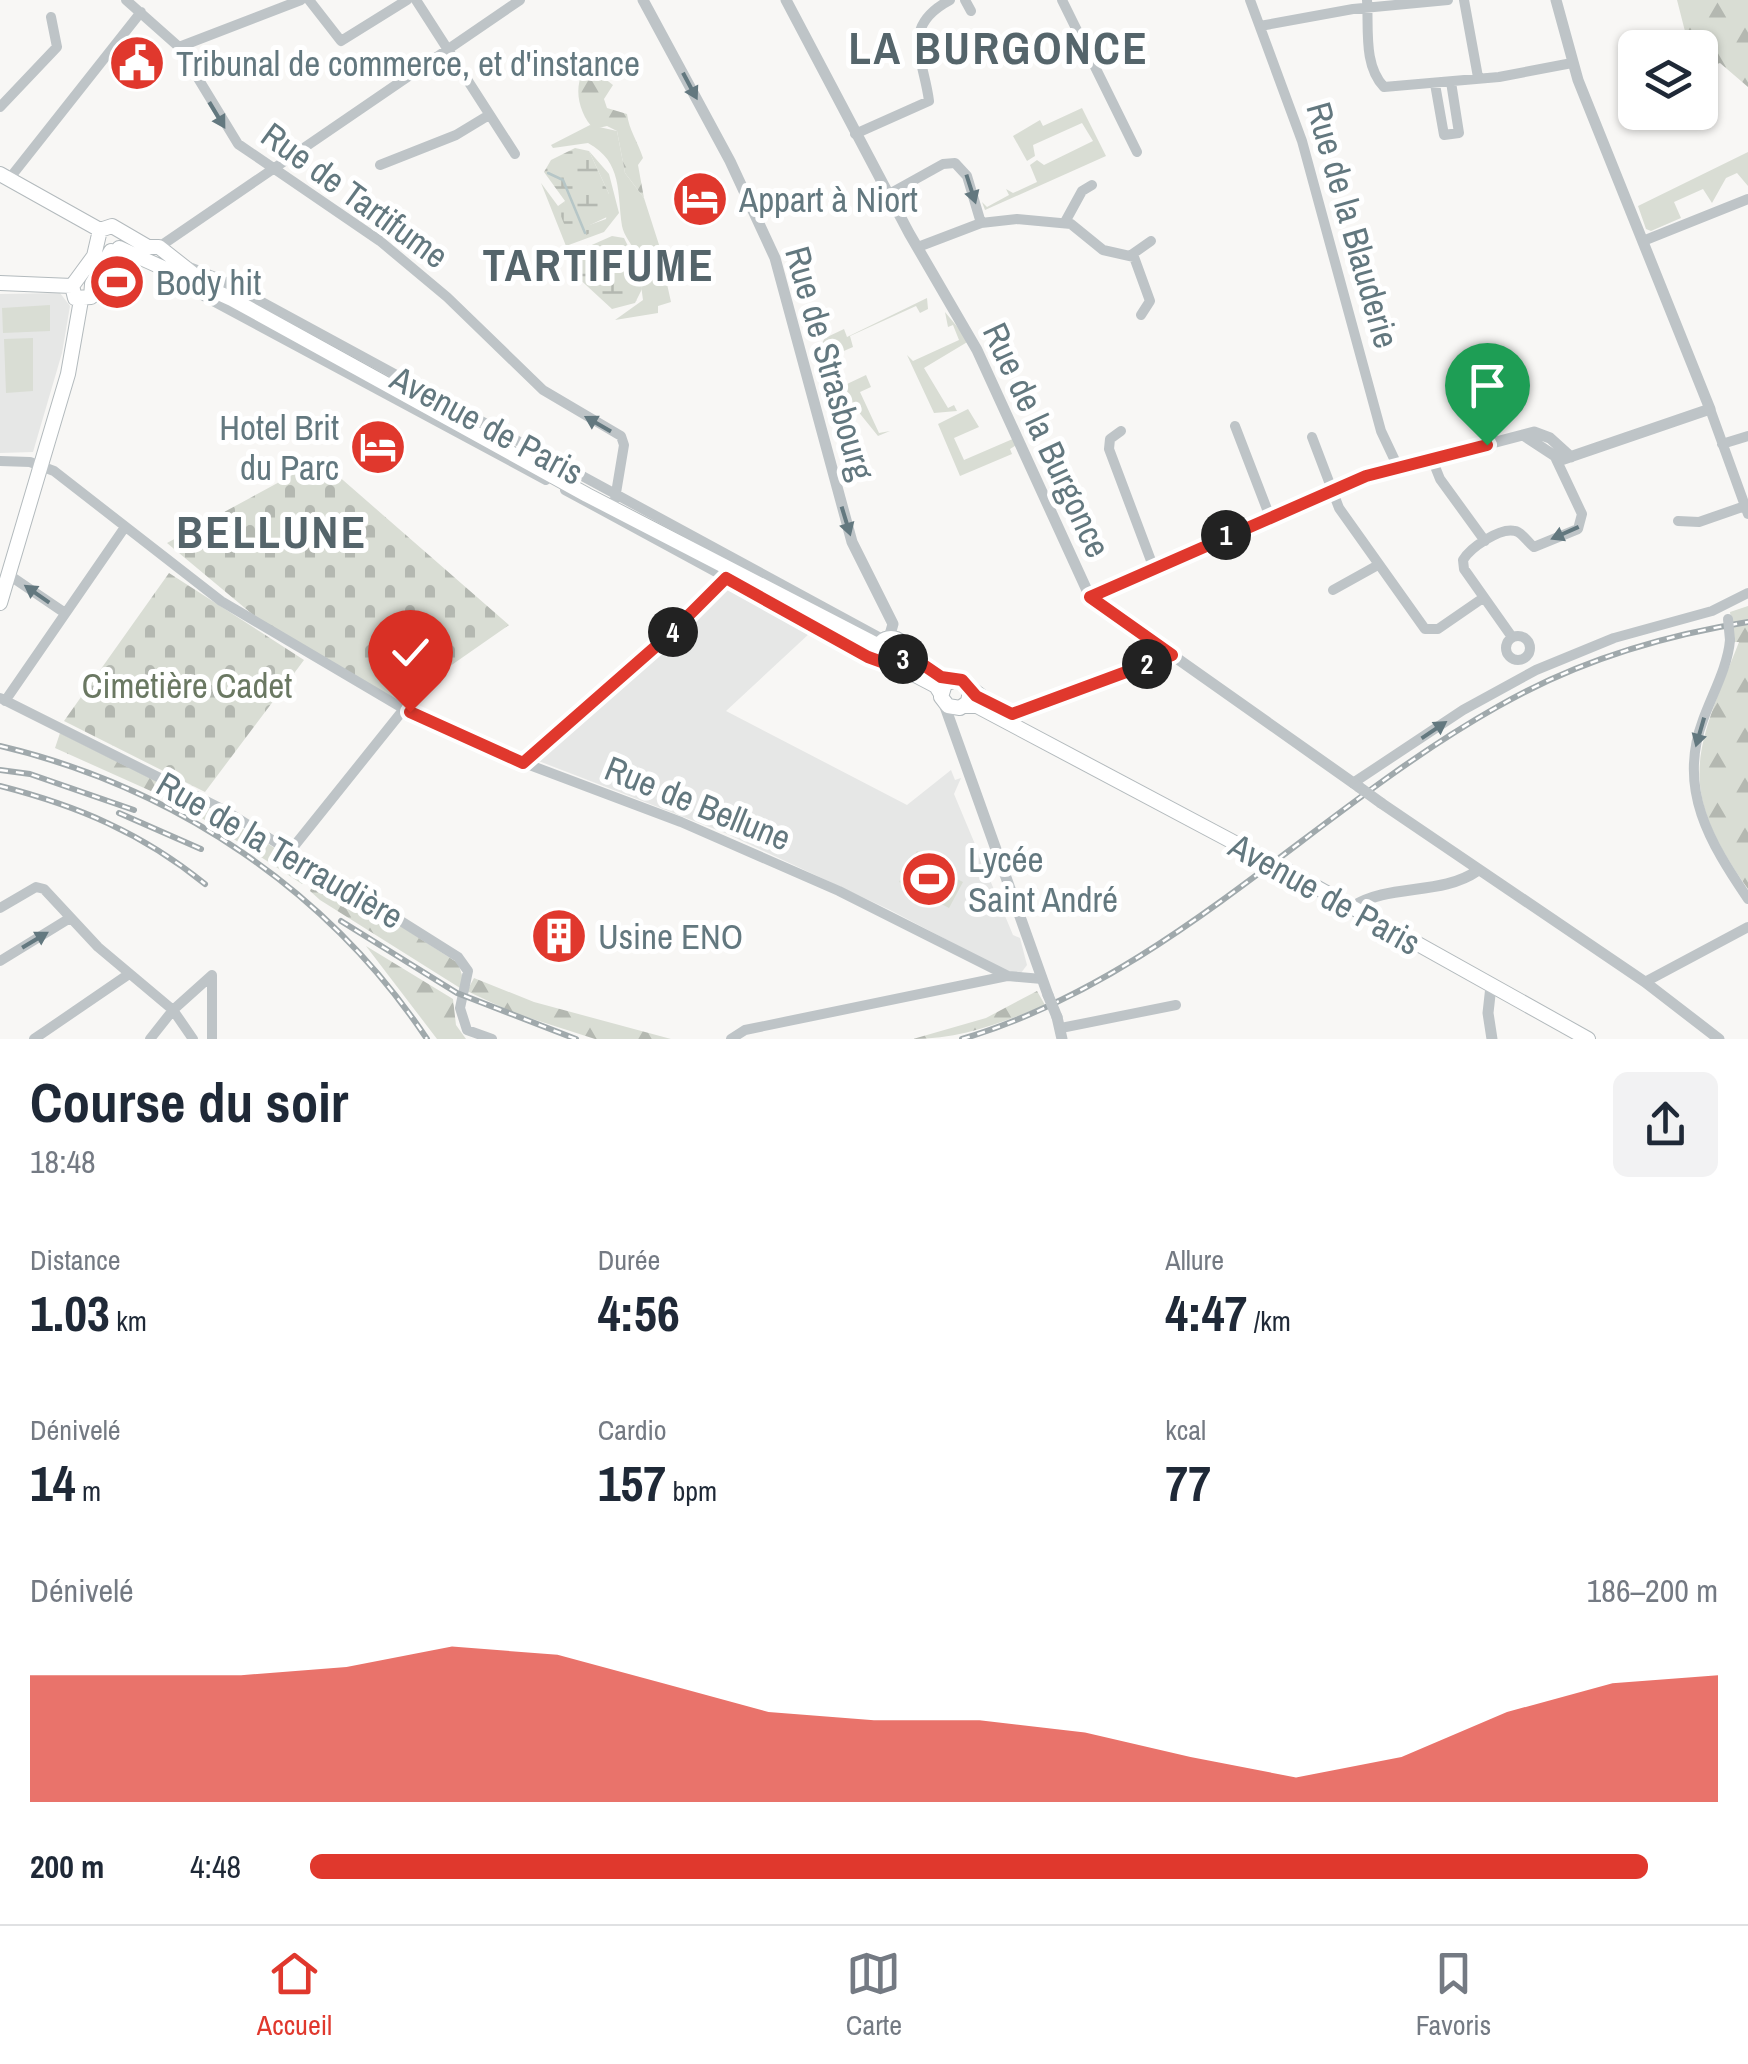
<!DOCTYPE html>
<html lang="fr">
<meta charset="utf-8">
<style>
:root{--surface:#fff;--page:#f2f2f3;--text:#1f2937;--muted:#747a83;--line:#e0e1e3;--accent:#e0382d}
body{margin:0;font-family:"Archivo Narrow",sans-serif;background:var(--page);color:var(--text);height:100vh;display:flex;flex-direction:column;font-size:38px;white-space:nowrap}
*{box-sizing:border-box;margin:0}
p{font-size:32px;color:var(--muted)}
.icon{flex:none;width:55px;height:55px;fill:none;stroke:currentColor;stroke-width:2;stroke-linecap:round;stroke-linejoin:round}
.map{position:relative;height:1039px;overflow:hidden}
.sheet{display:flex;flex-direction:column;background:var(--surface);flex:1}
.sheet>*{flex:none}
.buttons{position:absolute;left:1618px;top:30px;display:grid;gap:20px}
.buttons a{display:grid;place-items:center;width:100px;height:100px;border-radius:15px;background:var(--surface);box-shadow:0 2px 8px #0004;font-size:50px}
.pin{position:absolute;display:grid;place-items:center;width:85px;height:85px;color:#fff;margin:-102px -42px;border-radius:50% 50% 50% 0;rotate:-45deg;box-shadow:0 0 10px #0007}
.pin .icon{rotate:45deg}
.km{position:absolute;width:50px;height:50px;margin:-25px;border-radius:50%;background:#222;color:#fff;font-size:28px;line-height:50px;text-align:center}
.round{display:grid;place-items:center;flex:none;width:105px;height:105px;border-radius:15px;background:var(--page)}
.headline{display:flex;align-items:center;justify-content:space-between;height:170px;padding:0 30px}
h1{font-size:55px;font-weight:700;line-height:75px}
.stats{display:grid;grid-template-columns:repeat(3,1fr);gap:15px;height:170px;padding:10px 30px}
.stats div{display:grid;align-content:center}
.stats b{font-size:50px;font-weight:700}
.stats small{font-size:28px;font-weight:400}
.stats p{font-size:28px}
.chart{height:280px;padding:20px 30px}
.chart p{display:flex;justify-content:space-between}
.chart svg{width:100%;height:180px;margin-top:10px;fill:var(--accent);opacity:.7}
ul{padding:0 30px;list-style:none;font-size:32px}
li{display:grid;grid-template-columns:160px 120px 1fr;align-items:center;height:75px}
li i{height:25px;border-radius:12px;background:var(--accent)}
.tab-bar{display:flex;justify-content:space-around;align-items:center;height:140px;border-top:2px solid var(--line);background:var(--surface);font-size:28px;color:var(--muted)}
.tab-bar a{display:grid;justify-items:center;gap:5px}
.tab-bar .current{color:var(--accent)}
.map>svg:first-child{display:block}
.built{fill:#e6e7e6}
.green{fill:#d9ddd4}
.forest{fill:url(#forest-firs)}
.wetland{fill:url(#wetland-marsh)}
.cemetery{fill:url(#cemetery-stones)}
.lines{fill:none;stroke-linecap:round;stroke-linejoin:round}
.stream{stroke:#b6c6c7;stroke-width:2.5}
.secondary-casing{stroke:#b3babd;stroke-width:16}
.minor{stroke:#bec4c7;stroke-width:10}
.tertiary{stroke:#bec4c7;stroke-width:11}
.secondary{stroke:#fff;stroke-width:14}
.rail-casing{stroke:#a0a9ac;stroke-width:6}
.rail{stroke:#fff;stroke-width:2.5;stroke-dasharray:8;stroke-linecap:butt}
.secondary-bridge-casing{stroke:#b3babd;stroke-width:16;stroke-linecap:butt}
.minor-bridge{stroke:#bec4c7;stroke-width:10}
.tertiary-bridge{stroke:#bec4c7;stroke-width:11}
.secondary-bridge{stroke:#fff;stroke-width:14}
.oneway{fill:#63787f}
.route-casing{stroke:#fff;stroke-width:20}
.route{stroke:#e0382d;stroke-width:12}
.labels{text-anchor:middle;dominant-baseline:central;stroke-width:10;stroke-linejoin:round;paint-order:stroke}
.poi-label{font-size:35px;fill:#63787f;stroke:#fff;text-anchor:start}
.street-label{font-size:35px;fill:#63787f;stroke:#fff}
.park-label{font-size:35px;fill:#6a7862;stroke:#fff}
.district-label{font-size:45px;font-weight:bold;letter-spacing:2.5px;fill:#55656b;stroke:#fff}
</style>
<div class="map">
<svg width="1748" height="1039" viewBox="0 0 1748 1039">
<defs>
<pattern id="forest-firs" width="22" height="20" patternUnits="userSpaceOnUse" patternTransform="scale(2.5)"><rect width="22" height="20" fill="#d9ddd4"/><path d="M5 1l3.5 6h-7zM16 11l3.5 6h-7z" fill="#b4b8b1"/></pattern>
<pattern id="wetland-marsh" width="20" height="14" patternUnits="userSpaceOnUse" patternTransform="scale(2.5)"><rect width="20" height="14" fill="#d9ddd4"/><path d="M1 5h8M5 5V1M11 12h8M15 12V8" fill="none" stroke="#b4b8b1"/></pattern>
<pattern id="cemetery-stones" width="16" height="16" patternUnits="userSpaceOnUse" patternTransform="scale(2.5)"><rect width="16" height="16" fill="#d9ddd4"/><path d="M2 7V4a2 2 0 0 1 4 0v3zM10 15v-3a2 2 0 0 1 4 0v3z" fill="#b4b8b1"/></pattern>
</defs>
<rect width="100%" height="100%" fill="#f8f7f5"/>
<!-- built -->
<path class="built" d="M60 293 70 306 62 353 33 452 0 453V294Z
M722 585 810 633 726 711 907 805 951 770 955 780 961 778 954 794 1013 935 1020 938 1027 965 1021 973H1010L890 910 725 833 536 760Z"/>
<!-- green -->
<path class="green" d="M1082 108 1106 156 985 210 982 202 987 207 1009 195 1006 189 1013 193 1037 182 1030 165 1037 160 1044 165 1093 141 1082 123 1033 145 1035 156 1027 161 1013 136 1040 120 1043 126Z
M590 125 617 131 625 173 644 198 661 251 658 279C649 266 625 242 622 226 617 193 623 162 588 143L553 148 551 145Z
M589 151 609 174 619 213 604 232 566 246 541 183 558 206 565 201 564 208 581 228 606 219 609 194Z
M1748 152V186L1737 173 1726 178 1712 203 1703 189 1674 202 1681 218 1651 231 1646 229 1638 206Z
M637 255 657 286 665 275 671 302 658 306V313L615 320 643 300Z
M927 298 928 309 920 313 916 306 850 336 853 347 830 357 847 384 866 375 871 387 860 392 879 433 890 431 878 436 823 368 819 348 825 338 844 329 847 337Z
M50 305V331L3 333 2 308Z
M945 312 969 341 924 368 948 408 954 405 957 411 934 413 907 355 913 361 959 340 953 325 948 327Z
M33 338V391L6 393 4 339Z
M968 409 979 427 954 438 964 460 1015 438 1018 444 1010 449 1012 454 960 476 938 424Z
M917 851 926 856 932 852 954 870 951 876 963 882 949 908 899 882Z"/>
<!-- forest -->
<path class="forest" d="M1677 0H1748V87L1720 63 1700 70V48L1689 47Z
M595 71 613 85 604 99 607 108 627 114C629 130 638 142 643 158L638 165 644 198 625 173 617 131 607 126 594 129C580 115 573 90 583 72Z
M1748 606V889C1674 786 1696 751 1739 642H1734L1730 612Z
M60 733 198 802 313 871 302 884 182 805 55 748Z
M318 873 458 963 463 978 460 988 320 900 310 891Z
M366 946 453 999 456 1025 466 1039H437Z
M474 978 534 1002 671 1039H595L514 1013 467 991Z
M1037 991 1045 1005C1002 1023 960 1039 913 1039L986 1018Z"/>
<!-- wetland -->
<path class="wetland" d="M575 148 589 151 609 194V216L588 226 590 233 584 236 580 228 565 226 560 214 565 201 544 172 551 160Z
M612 236 624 238 636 262 642 289 635 303 612 309 574 274 567 256Z"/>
<!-- cemetery -->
<path class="cemetery" d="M320 460 509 625 400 701 263 623 167 543Z
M169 573 304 660 205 792 64 721Z"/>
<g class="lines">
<!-- stream -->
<path class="stream" d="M548 173 563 180 585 233"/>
<!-- secondary casing -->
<g class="secondary-casing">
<path id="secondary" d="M0 174 100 230
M100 230 112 226 148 247H159L192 273
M100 230 94 256 72 286 75 298 91 297 92 284 111 251
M119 248 232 299 587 495 879 646
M0 283 72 286
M0 603 68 374 81 300
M877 652a14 14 0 1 1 28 0a14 14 0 1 1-28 0Z
M896 665 936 686 941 694
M970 690 968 702 960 708 948 706 941 697 945 684 958 679 990 703
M965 706H977L1250 851
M1289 872 1588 1039"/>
</g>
<!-- minor -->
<path class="minor" d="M126 0 179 47 238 144 380 241 447 297 543 390 621 436 624 445 615 499
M309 0 341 41 407 0
M416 0 515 154
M965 0 971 11
M1062 0 1137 152
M1250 0 1302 141 1381 431 1398 467
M1367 0C1369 28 1363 65 1384 87L1499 77 1572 63
M1464 0 1478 77
M1260 26 1353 9 1448 0
M179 47 301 0
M1435 84 1444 135 1459 133 1451 82
M0 107 57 47 51 17
M855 134 929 101C924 59 899 27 950 0
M380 165 456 135 489 115
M9 179 141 12
M889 194 943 164 955 163 967 176 981 223
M1065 222 1082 191 1092 185
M1643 241 1748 199
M159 247 520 0
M918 247 981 223 1017 219 1071 224 1103 250 1134 257 1150 301 1141 315
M1131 255 1151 241
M181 264 218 278 884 640
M174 280 546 480
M1710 409 1748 514
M1235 426 1270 517
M1121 431 1110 439 1109 449 1153 566
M1312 437 1339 508 1425 629H1438L1483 598
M1722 444 1748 436
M1432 459 1440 479 1485 541
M0 461 30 462 54 471 221 601 404 709 495 752 681 822 839 891 1008 976 1042 979
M565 490 882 662
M1678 521 1699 522 1745 506
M9 575 65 613
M1333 590 1378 565
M1506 648a12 12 0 1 1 24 0a12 12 0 1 1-24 0Z
M1512 637 1464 569 1463 560C1470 548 1500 527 1515 531 1522 532 1528 543 1534 547L1578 529 1582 514 1556 459
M1730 640C1728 666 1712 695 1703 720 1677 789 1710 843 1748 899
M0 698 226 811 458 957 468 971 460 1008 467 1030 492 1039
M5 701 125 527
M1012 714 1173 655
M523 763 670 634 726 578
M1353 783 1463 710 1536 670 1614 638 1712 611 1748 593
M291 850 404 709
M0 908 36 887 44 889 98 947 173 1010 150 1039
M0 961 70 918
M1645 982 1748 927
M1061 1028 1176 1005
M34 1039 129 974
M193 1039 173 1010 212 975V1039
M731 1039 745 1030 1007 976"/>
<!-- tertiary -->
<path class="tertiary" d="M643 0 730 161 775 258 852 542 893 624 889 638
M786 0 909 233 977 350 1090 597 1359 787
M1523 435 1561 460 1710 409 1578 80 1556 0
M1090 597 1366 476 1534 432 1550 438 1571 457
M943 701 1048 995
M1381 803 1645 982 1719 1039
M1352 907C1389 883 1441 896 1477 871
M1491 986 1488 1013 1492 1039
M1057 1017 1062 1039"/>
<!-- secondary -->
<use href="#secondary" class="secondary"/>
<!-- rail casing -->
<g class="rail-casing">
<path id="rail" d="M0 746C174 787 328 890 427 1039
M0 770 30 774 134 810
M0 786C78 806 142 833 205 884
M119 813 201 849
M341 921 457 993 576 1039
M962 1039C1168 978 1314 810 1497 707 1575 662 1660 636 1748 622"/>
</g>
<!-- rail -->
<use href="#rail" class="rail"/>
<!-- secondary-bridge casing -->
<g class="secondary-bridge-casing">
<path id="secondary-bridge" d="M1250 851 1289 872"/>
</g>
<!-- minor-bridge -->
<path class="minor-bridge" d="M1728 619 1730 640"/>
<!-- tertiary-bridge -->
<path class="tertiary-bridge" d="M1359 787 1381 803
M1048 995 1057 1017"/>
<!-- secondary-bridge -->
<use href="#secondary-bridge" class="secondary-bridge"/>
</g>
<!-- one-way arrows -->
<defs><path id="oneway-solid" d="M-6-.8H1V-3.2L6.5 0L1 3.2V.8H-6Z" transform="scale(2.5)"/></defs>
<g class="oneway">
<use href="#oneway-solid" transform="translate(690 86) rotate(62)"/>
<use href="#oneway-solid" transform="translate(217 115) rotate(59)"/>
<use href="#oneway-solid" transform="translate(971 189) rotate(72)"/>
<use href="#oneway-solid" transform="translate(598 424) rotate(-150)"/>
<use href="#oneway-solid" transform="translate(846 521) rotate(73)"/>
<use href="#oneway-solid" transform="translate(1565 533) rotate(156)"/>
<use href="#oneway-solid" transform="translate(37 594) rotate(-145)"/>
<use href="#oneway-solid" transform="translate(1434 730) rotate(-34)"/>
<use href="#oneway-solid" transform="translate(1700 732) rotate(106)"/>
<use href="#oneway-solid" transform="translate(35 940) rotate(-31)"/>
</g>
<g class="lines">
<!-- route casing -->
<g class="route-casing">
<path id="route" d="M410 712 523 763 670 634 726 578 868 657 893 666 906 653 941 677 962 680 976 696 1012 714 1172 655 1090 597 1366 476 1487 445"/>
</g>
<!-- route -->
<use href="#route" class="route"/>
</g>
<!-- icons -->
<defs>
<g id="civic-disc" transform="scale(2.875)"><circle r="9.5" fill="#e0382d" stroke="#fff"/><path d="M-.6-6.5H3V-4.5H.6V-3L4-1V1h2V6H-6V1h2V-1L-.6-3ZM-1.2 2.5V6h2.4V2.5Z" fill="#fff"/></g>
<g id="hotel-disc" transform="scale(2.875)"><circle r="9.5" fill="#e0382d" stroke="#fff"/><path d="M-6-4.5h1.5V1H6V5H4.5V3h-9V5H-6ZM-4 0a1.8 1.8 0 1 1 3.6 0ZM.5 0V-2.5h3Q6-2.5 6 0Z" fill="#fff"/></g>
<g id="stadium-disc" transform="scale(2.875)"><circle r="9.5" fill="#e0382d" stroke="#fff"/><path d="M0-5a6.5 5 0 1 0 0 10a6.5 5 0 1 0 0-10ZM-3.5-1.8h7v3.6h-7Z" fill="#fff"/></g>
<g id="building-disc" transform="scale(2.875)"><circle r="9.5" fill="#e0382d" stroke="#fff"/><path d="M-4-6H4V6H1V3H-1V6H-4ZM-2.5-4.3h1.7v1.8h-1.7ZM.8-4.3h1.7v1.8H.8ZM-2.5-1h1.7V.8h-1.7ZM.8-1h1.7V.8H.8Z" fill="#fff"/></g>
</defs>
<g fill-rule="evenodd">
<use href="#civic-disc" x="137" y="63"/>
<use href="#hotel-disc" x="700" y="199"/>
<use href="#stadium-disc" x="117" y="282"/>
<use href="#hotel-disc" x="378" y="447"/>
<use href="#stadium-disc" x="929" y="879"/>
<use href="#building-disc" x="559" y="936"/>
</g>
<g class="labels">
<!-- poi labels -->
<g class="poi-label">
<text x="176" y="63">Tribunal de commerce, et d'instance</text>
<text x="739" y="199">Appart à Niort</text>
<text x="156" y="282">Body hit</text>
<text x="339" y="427" text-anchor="end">Hotel Brit<tspan x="339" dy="40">du Parc</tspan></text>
<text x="968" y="859">Lycée<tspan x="968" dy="40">Saint André</tspan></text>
<text x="598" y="936">Usine ENO</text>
</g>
<!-- street labels -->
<g class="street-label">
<text transform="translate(355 195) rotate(36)">Rue de Tartifume</text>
<text transform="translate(1353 225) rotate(74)">Rue de la Blauderie</text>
<text transform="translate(830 363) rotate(74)">Rue de Strasbourg</text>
<text transform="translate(487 425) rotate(28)">Avenue de Paris</text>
<text transform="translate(1047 440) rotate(65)">Rue de la Burgonce</text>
<text transform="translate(698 803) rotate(22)">Rue de Bellune</text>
<text transform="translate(280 850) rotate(30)">Rue de la Terraudière</text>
<text transform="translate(1325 894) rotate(29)">Avenue de Paris</text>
</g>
<!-- park labels -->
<g class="park-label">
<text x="187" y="685">Cimetière Cadet</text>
</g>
<!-- district labels -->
<g class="district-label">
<text x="999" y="47">LA BURGONCE</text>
<text x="599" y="264">TARTIFUME</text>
<text x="272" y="531">BELLUNE</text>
</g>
</g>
</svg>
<div class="buttons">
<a><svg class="icon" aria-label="layers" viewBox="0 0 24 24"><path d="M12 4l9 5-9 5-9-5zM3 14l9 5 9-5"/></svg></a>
</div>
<div class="pin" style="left:1487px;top:445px;background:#1e9e55"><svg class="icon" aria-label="arrive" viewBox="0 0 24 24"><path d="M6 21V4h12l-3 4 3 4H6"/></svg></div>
<div class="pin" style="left:410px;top:712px;background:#d93025"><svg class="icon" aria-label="check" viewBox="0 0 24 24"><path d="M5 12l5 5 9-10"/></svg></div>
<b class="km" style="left:1226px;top:535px">1</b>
<b class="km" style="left:1147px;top:664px">2</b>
<b class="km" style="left:903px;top:659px">3</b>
<b class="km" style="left:673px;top:632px">4</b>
</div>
<section class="sheet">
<div class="headline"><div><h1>Course du soir</h1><p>18:48</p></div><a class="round"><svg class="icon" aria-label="share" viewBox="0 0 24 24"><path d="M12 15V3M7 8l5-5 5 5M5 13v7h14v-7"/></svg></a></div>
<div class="stats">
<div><p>Distance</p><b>1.03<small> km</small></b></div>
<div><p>Durée</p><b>4:56</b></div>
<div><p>Allure</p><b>4:47<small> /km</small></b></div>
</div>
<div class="stats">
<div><p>Dénivelé</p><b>14<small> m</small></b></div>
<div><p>Cardio</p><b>157<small> bpm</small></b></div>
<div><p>kcal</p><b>77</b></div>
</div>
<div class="chart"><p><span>Dénivelé</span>186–200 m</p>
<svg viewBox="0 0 160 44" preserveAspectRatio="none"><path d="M0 44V13L10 13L20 13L30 11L40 6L50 8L60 15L70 22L80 24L90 24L100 27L110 33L120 38L130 33L140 22L150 15L160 13V44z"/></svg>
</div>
<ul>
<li><b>200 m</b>4:48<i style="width:95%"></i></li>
</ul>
</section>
<nav class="tab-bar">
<a class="current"><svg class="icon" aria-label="home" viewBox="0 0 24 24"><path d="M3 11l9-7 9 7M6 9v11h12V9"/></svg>Accueil</a>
<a><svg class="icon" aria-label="map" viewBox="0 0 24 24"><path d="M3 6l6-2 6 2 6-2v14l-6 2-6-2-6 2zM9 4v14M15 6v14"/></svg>Carte</a>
<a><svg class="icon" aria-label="saved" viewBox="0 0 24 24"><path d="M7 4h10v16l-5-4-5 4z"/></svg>Favoris</a>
</nav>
